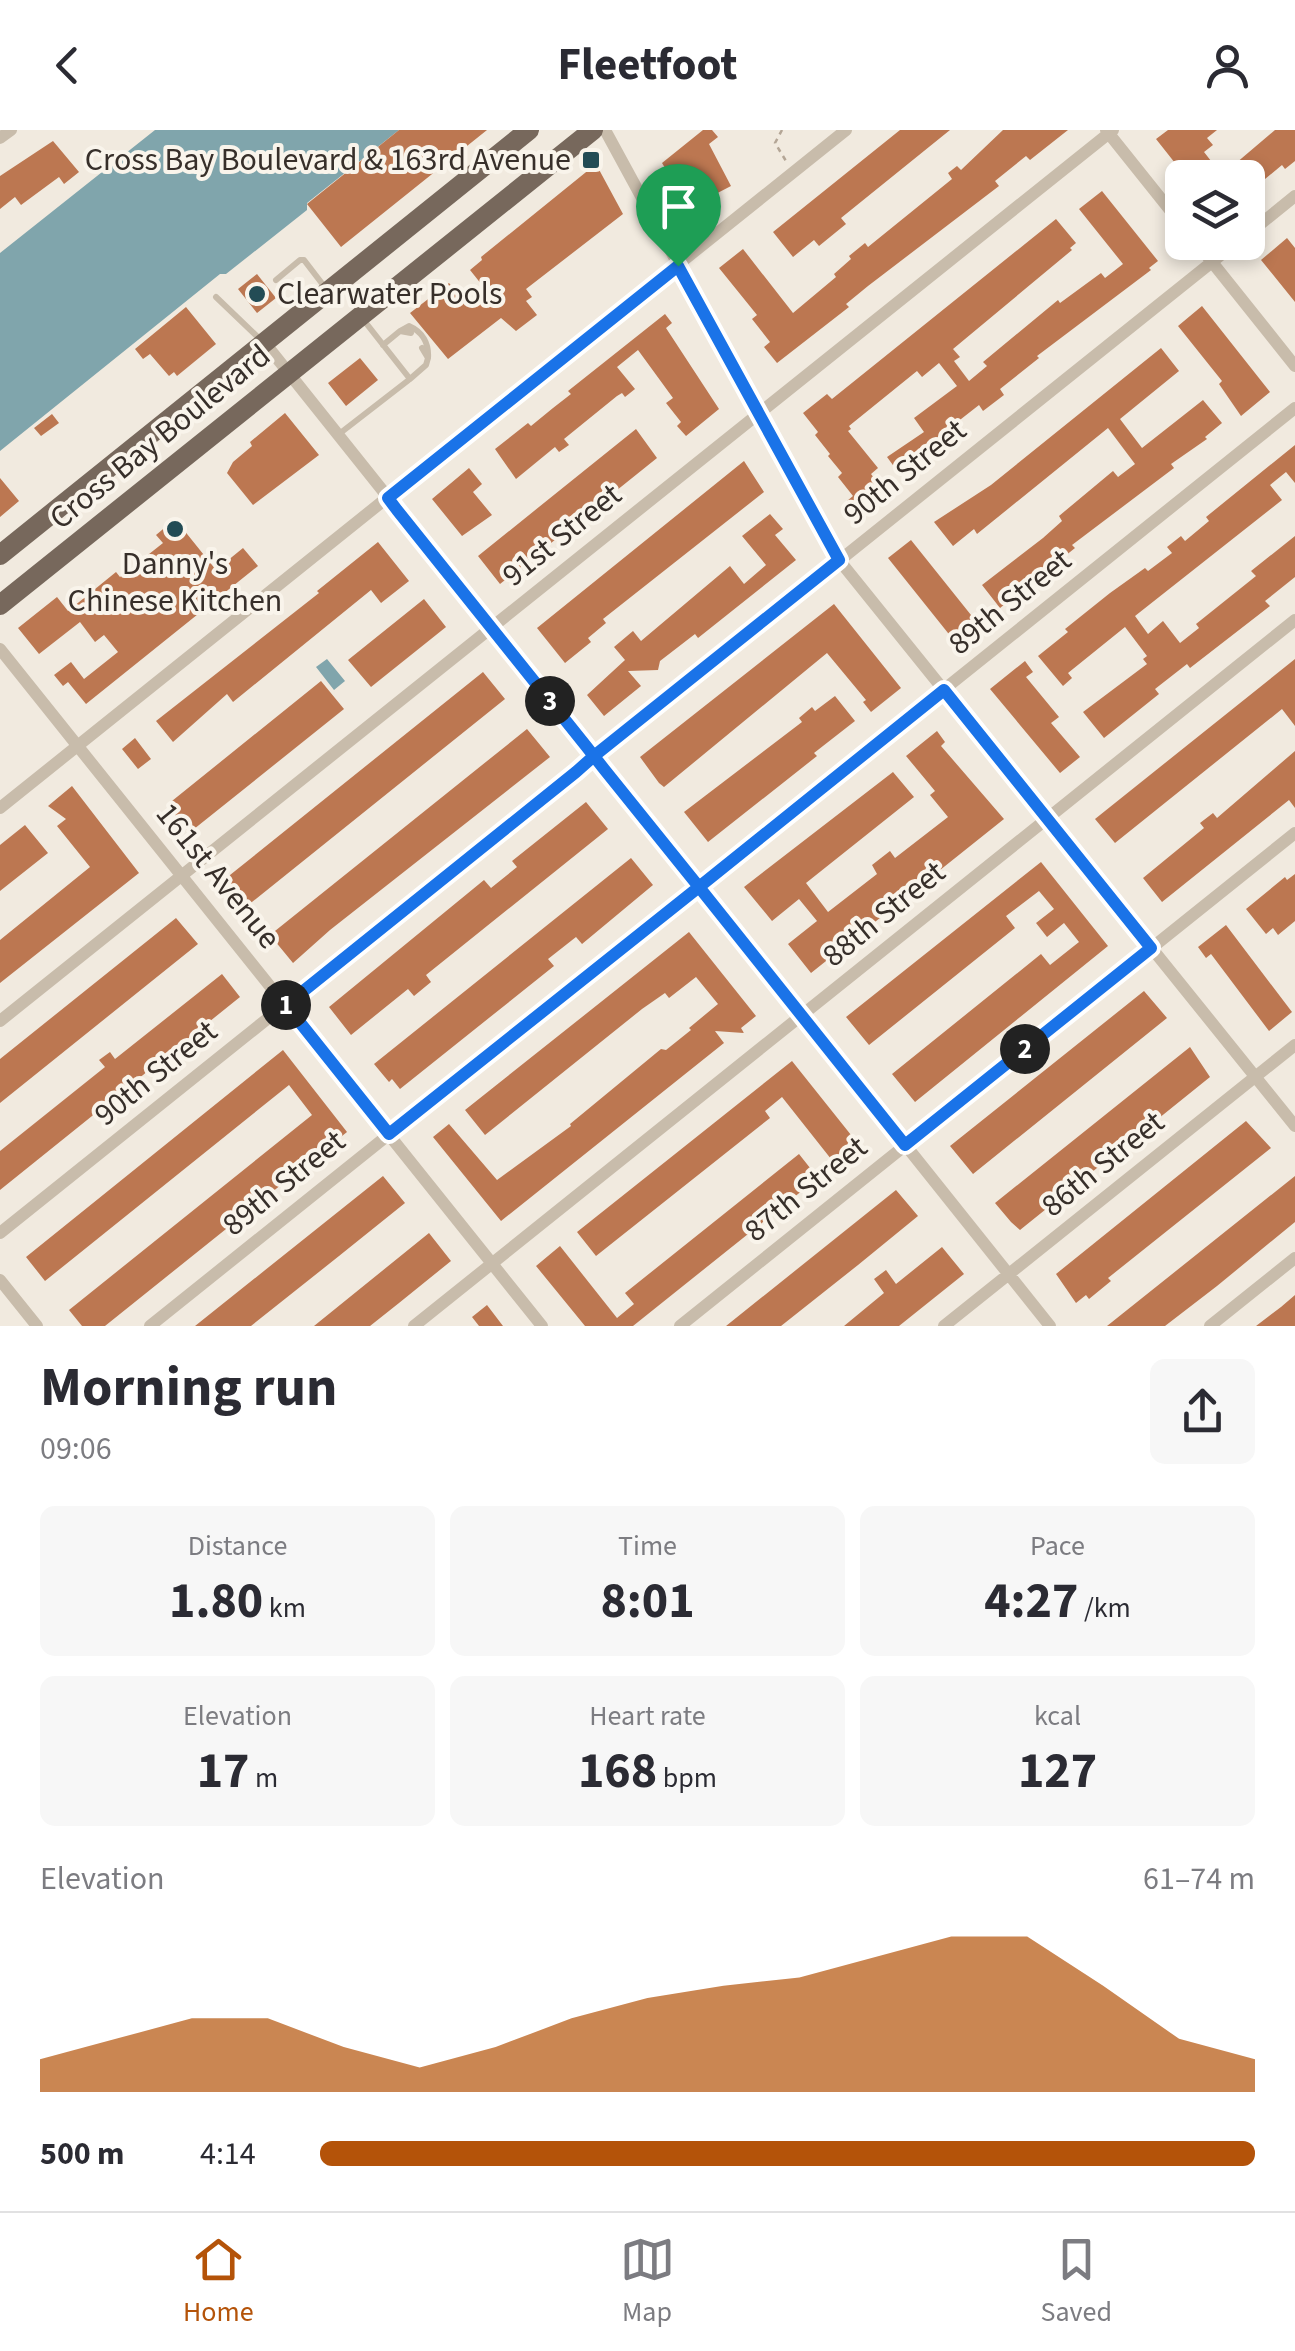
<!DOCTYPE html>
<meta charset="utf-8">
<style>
:root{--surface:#fff;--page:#f7f7f7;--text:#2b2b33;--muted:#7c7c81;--line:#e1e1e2;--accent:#b45309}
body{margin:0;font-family:"Source Sans 3",sans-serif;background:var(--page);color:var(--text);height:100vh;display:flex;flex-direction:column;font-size:38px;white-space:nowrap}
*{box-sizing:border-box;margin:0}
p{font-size:32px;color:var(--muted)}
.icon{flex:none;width:55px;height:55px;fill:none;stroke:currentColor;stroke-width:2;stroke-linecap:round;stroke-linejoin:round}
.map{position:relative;height:1196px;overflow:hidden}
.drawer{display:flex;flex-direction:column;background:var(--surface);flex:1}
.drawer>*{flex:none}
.controls{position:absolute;left:1165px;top:30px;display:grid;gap:20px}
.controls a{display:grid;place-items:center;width:100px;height:100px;border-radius:15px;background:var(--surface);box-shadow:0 5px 15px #0003;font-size:50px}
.pin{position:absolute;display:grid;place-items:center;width:85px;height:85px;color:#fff;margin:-102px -42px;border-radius:50% 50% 50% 0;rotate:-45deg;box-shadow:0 0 10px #0007}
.pin .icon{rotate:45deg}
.km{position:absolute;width:50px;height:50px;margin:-25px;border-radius:50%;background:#222;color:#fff;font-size:28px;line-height:50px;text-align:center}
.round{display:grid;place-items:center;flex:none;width:105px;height:105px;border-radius:15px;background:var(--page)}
.overview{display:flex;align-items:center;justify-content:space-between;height:170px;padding:0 40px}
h1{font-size:55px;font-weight:700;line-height:75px}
.metrics{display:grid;grid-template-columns:repeat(3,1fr);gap:15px;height:170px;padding:10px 40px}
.metrics div{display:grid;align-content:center;border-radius:15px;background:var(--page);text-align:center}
.metrics b{font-size:50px;font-weight:700}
.metrics small{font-size:28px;font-weight:400}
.metrics p{font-size:28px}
.chart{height:280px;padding:20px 40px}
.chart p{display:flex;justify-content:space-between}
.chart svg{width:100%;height:180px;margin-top:10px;fill:var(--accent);opacity:.7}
ul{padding:0 40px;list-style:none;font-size:32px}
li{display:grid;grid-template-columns:160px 120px 1fr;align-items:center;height:75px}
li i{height:25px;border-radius:12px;background:var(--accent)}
header{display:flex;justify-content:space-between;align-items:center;height:130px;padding:0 40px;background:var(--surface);font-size:45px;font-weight:700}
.tabs{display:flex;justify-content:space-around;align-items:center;height:140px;border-top:2px solid var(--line);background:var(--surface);font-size:28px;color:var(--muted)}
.tabs a{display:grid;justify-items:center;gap:5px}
.tabs .on{color:var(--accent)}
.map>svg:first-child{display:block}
.water{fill:#80a5ac}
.building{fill:#bc7751}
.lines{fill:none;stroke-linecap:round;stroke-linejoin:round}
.path{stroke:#b4a696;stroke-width:2.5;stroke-dasharray:5 5;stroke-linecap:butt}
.service{stroke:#c8bcab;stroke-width:6}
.minor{stroke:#c8bcab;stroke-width:12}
.primary{stroke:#77685c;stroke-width:20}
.route-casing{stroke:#fff;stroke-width:20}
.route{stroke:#1a73e8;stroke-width:12}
.poi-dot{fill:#234c55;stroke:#f9f4eb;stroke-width:4}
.labels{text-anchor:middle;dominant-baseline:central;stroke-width:8;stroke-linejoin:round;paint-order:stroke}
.poi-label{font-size:32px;fill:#372f2a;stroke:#f9f4eb;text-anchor:end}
.street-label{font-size:32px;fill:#372f2a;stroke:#f9f4eb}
</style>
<header><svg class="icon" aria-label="back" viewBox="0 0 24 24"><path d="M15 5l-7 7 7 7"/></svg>Fleetfoot<svg class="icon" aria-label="person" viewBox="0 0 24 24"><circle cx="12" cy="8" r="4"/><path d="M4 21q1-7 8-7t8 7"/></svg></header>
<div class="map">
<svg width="1295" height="1196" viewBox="0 0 1295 1196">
<rect width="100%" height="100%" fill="#f1eadf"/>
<!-- water -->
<path class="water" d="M155 0H399L307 73V80L226 144H220L0 321V123Z
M327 529 345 551 334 560 316 537Z"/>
<!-- building -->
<path class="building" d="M399 0H487L341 117 307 74Z
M703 0H712L718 7 709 14 731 56 706 69 709 75 693 83 662 33Z
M900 0H950L841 88 846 94 819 116 814 110 793 127 773 102Z
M1003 0H1068L1030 30 1026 26 995 51 999 56 868 156 846 174 849 177 777 233 764 217 770 212 752 189 757 185 719 138 743 119 793 183 836 147 834 144 851 129 849 126 865 113 868 117 952 49 948 43 957 36 961 40Z
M1168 0H1217L1207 8 1213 15 1204 22 1222 45 1275 0H1295V31L1285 39 1282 35 1248 63V48H1193L1179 30 1175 33 1156 9Z
M53 11 79 42 64 54 59 47 21 75 15 67 0 79V46Z
M596 34 623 84 526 159 532 167 526 171 537 185 516 201 501 188 448 229 410 183 449 153 467 175 486 160 470 140 482 130 481 127Z
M1102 61 1158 131 1149 138 1151 140 1037 226 1039 228 1000 259 1004 265 983 281 979 275 956 293 961 298 947 309 950 313 940 321 937 318 901 346 887 327 924 302 914 288 957 256 939 233 922 247 917 241 849 296 851 299 848 301 878 338 871 344 884 361 856 382 847 371 853 366 838 347 842 343 828 326 830 324 815 305 818 302 803 283 827 264 832 269 1056 89 1076 113 1070 118 1072 120 953 219 960 227 954 231 969 251 987 236 983 232 1058 170 1060 173 1101 143 1105 148 1123 134 1079 79Z
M1287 108 1295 118V172L1261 130Z
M257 144 276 168 257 183 238 159Z
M1202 176 1270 262 1241 286 1219 254 1222 251 1178 196Z
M186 177 216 214 177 246 174 242 169 246 150 224 143 229 135 219Z
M665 184 672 193 666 198 719 279 686 306 677 296 681 292 666 273 673 268 638 220 617 237 635 259 625 267 622 263 617 266 580 296 564 309 569 315 559 322 555 317 516 349 495 319 528 293 531 296 553 278 571 264 568 261Z
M1161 218 1179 241 1120 289 1142 318 1203 270 1222 293 1205 307 1207 309 1171 334 1174 338 1072 415 1075 418 1000 478 982 455 1043 408 1062 391 1059 386 1113 341 1118 347 1135 334 1108 298 977 404 974 399 953 416 934 392 991 355Z
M360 228 378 250 346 276 328 253Z
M285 283 319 325 253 375 227 343 233 332 252 316 250 312Z
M52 284 59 293 41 306 34 298Z
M636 299 657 328 500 454 478 426Z
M1295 315V353L1286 342 1270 355 1282 370 1135 486 1148 504 1163 491 1180 513 1199 498 1196 494 1256 446 1251 441 1295 406V447L1265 471 1270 476 1190 538 1187 534 1155 559 1159 564 1104 608 1083 582 1147 534 1143 529 1147 526 1125 497 1068 543 1072 548 1063 556 1038 526 1068 502 1065 499 1110 463 1145 438 1148 441 1172 423 1167 417 1181 406 1185 411 1209 391 1206 387Z
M744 331 764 362 603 489 606 493 588 508 591 512 565 533 537 498Z
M469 338 482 354 473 362 492 385 462 406 432 369Z
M0 348 19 371 0 387Z
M770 384 783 399 775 405 796 430 698 508 695 504 660 531 658 540 628 541 641 556 604 586 587 565 625 530 614 517 633 501 641 511 730 436 744 454 766 435 742 406Z
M175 389 216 440 243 418 258 436 86 574 68 552 63 556 54 545 71 532 84 549 118 522 104 505 95 512 80 492 39 524 18 498 57 467 68 481 116 442 120 447 163 413 156 405Z
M911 410 979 495 956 513 888 428Z
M378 412 409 451 381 473 371 460 233 572 227 564 173 612 156 591 319 463 317 461Z
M424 469 446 497 371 557 348 530Z
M834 474 901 558 871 582 863 572 866 570 827 523 664 657 659 653 640 627Z
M1295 529V596L1282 579 1115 713 1095 689Z
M1025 531 1033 542 1026 547 1059 587 1051 593 1080 627 1060 643 990 559Z
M483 542 505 569 247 776 225 749Z
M321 551 344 579 189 703 167 675Z
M835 566 855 591 814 623 817 626 708 712 684 682 802 592 799 588 812 577 815 581Z
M527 599 550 627 330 800 293 833 270 805Z
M937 601 945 612 941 616 1004 689 811 843 788 814 817 791 799 769 772 791 744 757 893 642 914 667 806 753 828 782 877 744 872 735 890 721 895 728 948 687 930 665 935 661 906 626Z
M135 608 151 629 138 639 122 619Z
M1295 621V678L1289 670 1162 772 1143 748 1204 698 1200 693 1213 683 1217 688Z
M72 656 139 743 0 853V810L90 737 57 696 66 689 48 676Z
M586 672 608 699 426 845 431 852 414 866 408 859 351 905 329 877 484 750 491 758 517 737 512 731Z
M25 695 48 723 0 761V715Z
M631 728 653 755 582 814 576 807 548 829 554 836 400 959 392 949 389 952 374 934Z
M1041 732 1108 816 915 972 892 944 1041 824 1050 835 1079 812 1064 793 1047 807 1036 793 1054 779 1039 761 1006 786 1015 798 869 915 846 887Z
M1295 744V791L1278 805 1273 798 1266 804 1246 779 1285 747 1287 750Z
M176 788 198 814 0 973V929Z
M1226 795 1292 882 1269 901 1211 824 1206 828 1198 817Z
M689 802 756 886 741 898 744 903 715 901 724 913 501 1091 433 1007 449 994 497 1050 571 996 570 994 661 919 666 920 691 900 689 898 718 874 696 847 669 868 665 863 642 879 485 1005 465 980Z
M222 844 240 867 0 1060V1021L105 937 99 930 110 922 115 929Z
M1144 861 1167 888 973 1044 950 1016Z
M1190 917 1210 947 1020 1100 1011 1092 995 1073Z
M283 920 347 1002 105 1196H82L69 1180 312 985 289 955 45 1151 26 1127Z
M792 931 859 1015 835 1034 782 967 765 981 770 988 596 1126 577 1102Z
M1246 991 1271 1018 1108 1148 1111 1151 1089 1169 1086 1165 1076 1173 1056 1144Z
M799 1024 818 1048 633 1196H585L536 1136 560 1116 617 1188 634 1174 625 1163Z
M383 1046 405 1073 339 1126 251 1196H195Z
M1295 1046V1092L1217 1156 1165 1196H1107Z
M896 1060 918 1086 858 1135 781 1196H726Z
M429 1103 451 1131 399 1173 370 1196H314Z
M942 1117 964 1144 899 1196H844L884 1163 874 1149 886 1140 896 1154Z
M1295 1165V1196H1256L1281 1177Z
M487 1175 503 1196H479L472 1187Z"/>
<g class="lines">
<!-- path -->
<path class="path" d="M782 0 775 13 786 31"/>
<!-- service -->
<path class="service" d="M276 150 300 130H304L327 160
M216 167 263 212
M400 201 409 196C423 202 429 214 428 228
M383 215 400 201 411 203
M410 249 426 235 428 228 422 218
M339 304 410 249 362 188"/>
<!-- minor -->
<path class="minor" d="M605 0 839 430 1295 996
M1106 0 1182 95
M0 8 11 0
M1248 104 1295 66
M1196 112 1295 236
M264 212 1050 1196
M0 519 542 1196
M0 678 846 0
M0 891 1113 0
M0 1103 1237 112
M0 1150 37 1196
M150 1196 1295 278
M414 1196 1295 490
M680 1196 1295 703
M944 1196 1295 915
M1210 1196 1295 1128"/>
<!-- primary -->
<path class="primary" d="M0 425 529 0
M0 475 593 0"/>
</g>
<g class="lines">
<!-- route casing -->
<g class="route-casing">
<path id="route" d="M678 136 839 430 594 626 576 642 286 875 389 1004 699 757 905 1015 1151 818 944 560 699 757 604 639 586 616 397 380 388 368 678 136"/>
</g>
<!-- route -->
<use href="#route" class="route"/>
</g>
<!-- markers -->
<g class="poi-dot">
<rect x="581" y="20" width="20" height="20" rx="5"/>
<circle cx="257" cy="164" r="10"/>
<circle cx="175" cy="399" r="10"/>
</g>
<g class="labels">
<!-- poi labels -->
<g class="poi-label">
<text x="571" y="30">Cross Bay Boulevard &amp; 163rd Avenue</text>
<text x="277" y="164" text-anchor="start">Clearwater Pools</text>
<text x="175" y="434" text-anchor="middle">Danny's<tspan x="175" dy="37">Chinese Kitchen</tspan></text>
</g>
<!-- street labels -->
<g class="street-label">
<text transform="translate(160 307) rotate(-39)">Cross Bay Boulevard</text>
<text transform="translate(905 342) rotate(-39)">90th Street</text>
<text transform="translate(562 405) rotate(-39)">91st Street</text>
<text transform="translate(1010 472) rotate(-39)">89th Street</text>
<text transform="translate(218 746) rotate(51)">161st Avenue</text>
<text transform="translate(884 784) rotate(-39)">88th Street</text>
<text transform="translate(156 943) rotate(-39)">90th Street</text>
<text transform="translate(1103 1034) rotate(-39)">86th Street</text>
<text transform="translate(284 1053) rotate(-39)">89th Street</text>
<text transform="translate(806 1059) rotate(-39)">87th Street</text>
</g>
</g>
</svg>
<div class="controls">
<a><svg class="icon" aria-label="layers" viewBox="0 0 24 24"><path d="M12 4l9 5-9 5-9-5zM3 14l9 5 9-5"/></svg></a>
</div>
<div class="pin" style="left:678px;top:136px;background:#1e9e55"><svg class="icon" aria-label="arrive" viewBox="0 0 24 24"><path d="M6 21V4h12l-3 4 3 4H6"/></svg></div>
<b class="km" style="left:286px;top:875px">1</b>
<b class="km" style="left:1025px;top:919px">2</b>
<b class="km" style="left:550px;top:571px">3</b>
</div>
<section class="drawer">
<div class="overview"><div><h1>Morning run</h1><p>09:06</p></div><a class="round"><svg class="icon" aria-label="share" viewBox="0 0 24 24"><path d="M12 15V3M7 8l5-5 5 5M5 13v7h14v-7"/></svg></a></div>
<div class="metrics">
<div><p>Distance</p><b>1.80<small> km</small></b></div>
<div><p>Time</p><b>8:01</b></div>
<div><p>Pace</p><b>4:27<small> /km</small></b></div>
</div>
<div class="metrics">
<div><p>Elevation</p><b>17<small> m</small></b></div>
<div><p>Heart rate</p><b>168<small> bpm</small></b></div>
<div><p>kcal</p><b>127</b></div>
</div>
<div class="chart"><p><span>Elevation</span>61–74 m</p>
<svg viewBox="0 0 160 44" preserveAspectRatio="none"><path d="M0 44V36L10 31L20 26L30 26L40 33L50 38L60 33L70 26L80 21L90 18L100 16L110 11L120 6L130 6L140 18L150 31L160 36V44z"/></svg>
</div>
<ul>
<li><b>500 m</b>4:14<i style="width:100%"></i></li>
</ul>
</section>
<nav class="tabs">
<a class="on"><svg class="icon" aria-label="home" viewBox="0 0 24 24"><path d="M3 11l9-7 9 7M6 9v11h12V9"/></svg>Home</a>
<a><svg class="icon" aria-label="map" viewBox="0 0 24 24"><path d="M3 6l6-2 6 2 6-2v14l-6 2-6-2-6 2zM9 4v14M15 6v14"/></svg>Map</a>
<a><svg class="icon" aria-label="saved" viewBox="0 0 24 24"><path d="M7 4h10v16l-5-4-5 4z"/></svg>Saved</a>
</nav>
